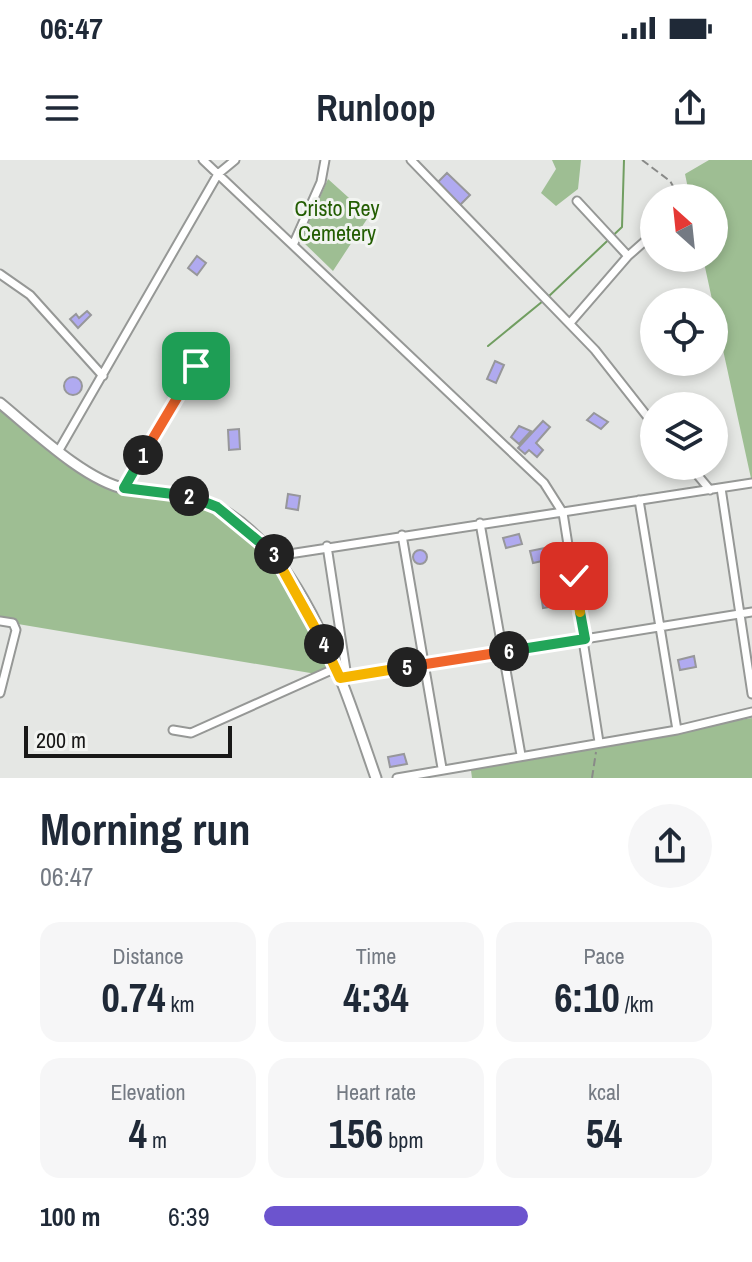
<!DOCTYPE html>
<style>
:root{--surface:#fff;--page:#f6f6f7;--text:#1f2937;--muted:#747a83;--accent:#6c54ce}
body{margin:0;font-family:"Archivo Narrow",sans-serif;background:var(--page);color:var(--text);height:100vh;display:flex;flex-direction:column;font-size:30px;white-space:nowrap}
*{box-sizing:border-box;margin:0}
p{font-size:26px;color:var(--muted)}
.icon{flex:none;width:44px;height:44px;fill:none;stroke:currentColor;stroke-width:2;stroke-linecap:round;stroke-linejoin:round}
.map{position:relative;height:618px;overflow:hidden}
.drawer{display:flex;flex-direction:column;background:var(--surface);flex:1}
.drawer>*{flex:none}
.needle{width:52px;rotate:333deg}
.controls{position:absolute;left:640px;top:24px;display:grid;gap:16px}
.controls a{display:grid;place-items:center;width:88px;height:88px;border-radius:50%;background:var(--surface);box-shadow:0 4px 12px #0003;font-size:40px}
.scale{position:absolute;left:24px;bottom:20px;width:208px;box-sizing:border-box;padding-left:8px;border:4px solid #181817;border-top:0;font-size:22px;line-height:28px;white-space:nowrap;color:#181817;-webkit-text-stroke:6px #f2f4f1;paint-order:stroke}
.pin{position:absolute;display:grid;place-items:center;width:68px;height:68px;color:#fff;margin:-34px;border-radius:16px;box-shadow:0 4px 12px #0006}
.km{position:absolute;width:40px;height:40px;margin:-20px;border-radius:50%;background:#222;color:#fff;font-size:22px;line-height:40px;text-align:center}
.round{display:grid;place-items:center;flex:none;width:84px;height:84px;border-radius:42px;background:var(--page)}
.head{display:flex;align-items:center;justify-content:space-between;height:136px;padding:0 40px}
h1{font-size:44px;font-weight:700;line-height:60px}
.metrics{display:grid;grid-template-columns:repeat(3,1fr);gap:12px;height:136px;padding:8px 40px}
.metrics div{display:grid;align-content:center;border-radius:20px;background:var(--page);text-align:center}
.metrics b{font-size:40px;font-weight:700}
.metrics small{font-size:22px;font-weight:400}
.metrics p{font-size:22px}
ul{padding:0 40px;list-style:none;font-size:26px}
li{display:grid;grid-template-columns:128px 96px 1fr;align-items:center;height:60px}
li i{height:20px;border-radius:10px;background:var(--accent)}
.status{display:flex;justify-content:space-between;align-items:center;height:56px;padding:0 40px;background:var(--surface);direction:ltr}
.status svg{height:22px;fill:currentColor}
header{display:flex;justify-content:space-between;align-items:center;height:104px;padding:0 40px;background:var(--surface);font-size:36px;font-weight:700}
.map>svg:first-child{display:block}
.green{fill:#9ebe93}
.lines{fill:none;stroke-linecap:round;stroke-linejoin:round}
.stream{stroke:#719e61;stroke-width:2}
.building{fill:#b0aaf0;stroke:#97979a;stroke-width:2}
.minor-casing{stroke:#969896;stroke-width:11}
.secondary-casing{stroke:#969896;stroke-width:13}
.path{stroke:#898a88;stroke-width:2;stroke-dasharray:8 4;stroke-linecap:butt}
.minor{stroke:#fff;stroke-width:7}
.secondary{stroke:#fff;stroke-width:9}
.split-1-casing{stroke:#fff;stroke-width:16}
.split-2-casing{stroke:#fff;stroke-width:16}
.split-3-casing{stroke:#fff;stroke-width:16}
.split-4-casing{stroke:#fff;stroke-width:16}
.split-5-casing{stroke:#fff;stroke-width:16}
.split-6-casing{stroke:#fff;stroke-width:16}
.split-7-casing{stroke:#fff;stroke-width:16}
.split-8-casing{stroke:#fff;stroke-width:16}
.split-1{stroke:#f0652b;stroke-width:10}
.split-2{stroke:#22a559;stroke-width:10}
.split-3{stroke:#22a559;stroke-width:10}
.split-4{stroke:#f5b400;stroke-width:10}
.split-5{stroke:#f5b400;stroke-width:10}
.split-6{stroke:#f0652b;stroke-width:10}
.split-7{stroke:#22a559;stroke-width:10}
.split-8{stroke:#f5b400;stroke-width:10}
.labels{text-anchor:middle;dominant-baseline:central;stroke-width:6;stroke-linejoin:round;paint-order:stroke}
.park-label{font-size:22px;fill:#235d02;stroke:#f2f4f1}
</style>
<div class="status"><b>06:47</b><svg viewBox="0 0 49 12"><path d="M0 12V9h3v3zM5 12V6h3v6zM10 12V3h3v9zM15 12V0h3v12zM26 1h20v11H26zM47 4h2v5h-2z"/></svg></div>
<header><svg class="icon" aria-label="menu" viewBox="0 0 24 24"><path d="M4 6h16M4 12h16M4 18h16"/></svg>Runloop<svg class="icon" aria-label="share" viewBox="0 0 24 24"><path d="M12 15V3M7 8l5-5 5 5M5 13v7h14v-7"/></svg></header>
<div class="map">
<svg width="752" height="618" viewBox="0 0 752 618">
<rect width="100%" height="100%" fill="#e5e7e4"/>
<!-- green -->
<path class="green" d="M552 0H581L578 29 556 46 541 33 556 9Z
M709 0H752V323L703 98H714V38H690L685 14Z
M328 19 369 56 333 111 301 80Z
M0 243 98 318 217 347 276 396 340 518 0 461Z
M752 558V618H472L470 603Z"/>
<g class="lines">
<!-- stream -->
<path class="stream" d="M548 137 622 67 624 0
M488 186 543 141"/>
</g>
<!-- building -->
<path class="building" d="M447 13 470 35 460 45 437 23Z
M197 96 206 103 197 115 188 108Z
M87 151 91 155 78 168 70 159 76 154 79 158Z
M495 201 504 205 496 223 487 219Z
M64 226a9 9 0 1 1 18 0a9 9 0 1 1-18 0Z
M594 253 608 262 601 269 587 260Z
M543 261 550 267 536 283 543 290 537 297 529 290 525 294 518 288Z
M519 266 531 271 519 284 511 277Z
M239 269 240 289 229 290 228 270Z
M288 334 300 336 298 350 286 348Z
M519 374 522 384 506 388 503 378Z
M545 388 547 400 533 403 530 391Z
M413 397a7 7 0 1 1 14 0a7 7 0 1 1-14 0Z
M552 433 555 446 543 448 541 435Z
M694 496 696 507 680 510 678 500Z
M404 594 407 604 390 607 388 597Z"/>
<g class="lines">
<!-- minor casing -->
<g class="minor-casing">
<path id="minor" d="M203 0 544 323 563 353 599 582
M411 0 595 190 654 265
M577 41 628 96
M293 85 321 22 325 0
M0 114 30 135 103 216
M570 163 628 96 654 73
M59 290 218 14 235 0
M690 306 710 330
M124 328 196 206
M721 328 752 534
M639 340 677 570
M480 363 521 595
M402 375 442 608
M327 386 347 517
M276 396 752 323
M0 461 13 463 16 470 0 533
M349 517 752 452
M173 570 191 573 336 508
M397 618 677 570 752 552"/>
</g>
<!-- secondary casing -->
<g class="secondary-casing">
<path id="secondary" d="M0 243C33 270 84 320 126 329 157 335 185 331 215 346 304 391 345 529 376 618"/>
</g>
<!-- path -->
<path class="path" d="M642 0 670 21 680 38
M592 618 596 592"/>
<!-- minor -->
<use href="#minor" class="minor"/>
<!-- secondary -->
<use href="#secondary" class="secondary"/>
</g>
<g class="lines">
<!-- split-1 casing -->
<g class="split-1-casing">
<path id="split-1" d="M143 295 196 206"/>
</g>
<!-- split-2 casing -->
<g class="split-2-casing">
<path id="split-2" d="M143 295 124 328 189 336"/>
</g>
<!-- split-3 casing -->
<g class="split-3-casing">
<path id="split-3" d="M189 336 217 347 274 394"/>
</g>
<!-- split-4 casing -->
<g class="split-4-casing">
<path id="split-4" d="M274 394 324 484"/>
</g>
<!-- split-5 casing -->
<g class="split-5-casing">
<path id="split-5" d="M324 484 340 518 407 507"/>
</g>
<!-- split-6 casing -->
<g class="split-6-casing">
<path id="split-6" d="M407 507 509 491"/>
</g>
<!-- split-7 casing -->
<g class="split-7-casing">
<path id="split-7" d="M509 491 585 479 580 452"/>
</g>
<!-- split-8 casing -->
<g class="split-8-casing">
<path id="split-8" d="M574 416 580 452"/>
</g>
<!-- split-1 -->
<use href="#split-1" class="split-1"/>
<!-- split-2 -->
<use href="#split-2" class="split-2"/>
<!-- split-3 -->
<use href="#split-3" class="split-3"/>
<!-- split-4 -->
<use href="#split-4" class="split-4"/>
<!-- split-5 -->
<use href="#split-5" class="split-5"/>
<!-- split-6 -->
<use href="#split-6" class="split-6"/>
<!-- split-7 -->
<use href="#split-7" class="split-7"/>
<!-- split-8 -->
<use href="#split-8" class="split-8"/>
</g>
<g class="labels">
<!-- park labels -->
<g class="park-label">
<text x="337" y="48">Cristo Rey<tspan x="337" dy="25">Cemetery</tspan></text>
</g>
</g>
</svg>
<div class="controls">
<a><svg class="needle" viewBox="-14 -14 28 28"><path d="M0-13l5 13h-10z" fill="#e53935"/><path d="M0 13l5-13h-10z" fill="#747a83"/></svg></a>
<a><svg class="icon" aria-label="locate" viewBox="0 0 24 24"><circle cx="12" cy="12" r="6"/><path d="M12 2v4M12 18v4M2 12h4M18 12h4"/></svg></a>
<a><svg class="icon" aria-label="layers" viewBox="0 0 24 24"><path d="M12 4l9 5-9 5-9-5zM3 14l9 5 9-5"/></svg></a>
</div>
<div class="scale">200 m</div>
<div class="pin" style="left:196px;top:206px;background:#1e9e55"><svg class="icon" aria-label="arrive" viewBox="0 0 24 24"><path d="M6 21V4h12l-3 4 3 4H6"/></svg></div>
<div class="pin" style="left:574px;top:416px;background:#d93025"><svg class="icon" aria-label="check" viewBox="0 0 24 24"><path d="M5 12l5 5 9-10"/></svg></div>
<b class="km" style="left:143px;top:295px">1</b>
<b class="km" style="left:189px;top:336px">2</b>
<b class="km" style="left:274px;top:394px">3</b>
<b class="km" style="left:324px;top:484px">4</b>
<b class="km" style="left:407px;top:507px">5</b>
<b class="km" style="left:509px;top:491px">6</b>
</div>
<section class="drawer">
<div class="head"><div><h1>Morning run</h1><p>06:47</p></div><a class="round"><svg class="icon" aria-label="share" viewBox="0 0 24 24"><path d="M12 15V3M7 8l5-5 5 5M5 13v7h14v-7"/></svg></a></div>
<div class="metrics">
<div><p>Distance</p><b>0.74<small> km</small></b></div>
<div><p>Time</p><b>4:34</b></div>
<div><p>Pace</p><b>6:10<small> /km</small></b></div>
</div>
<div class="metrics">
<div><p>Elevation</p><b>4<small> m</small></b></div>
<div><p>Heart rate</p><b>156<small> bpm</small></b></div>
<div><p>kcal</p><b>54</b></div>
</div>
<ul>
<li><b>100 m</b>6:39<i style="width:59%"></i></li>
</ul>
</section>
